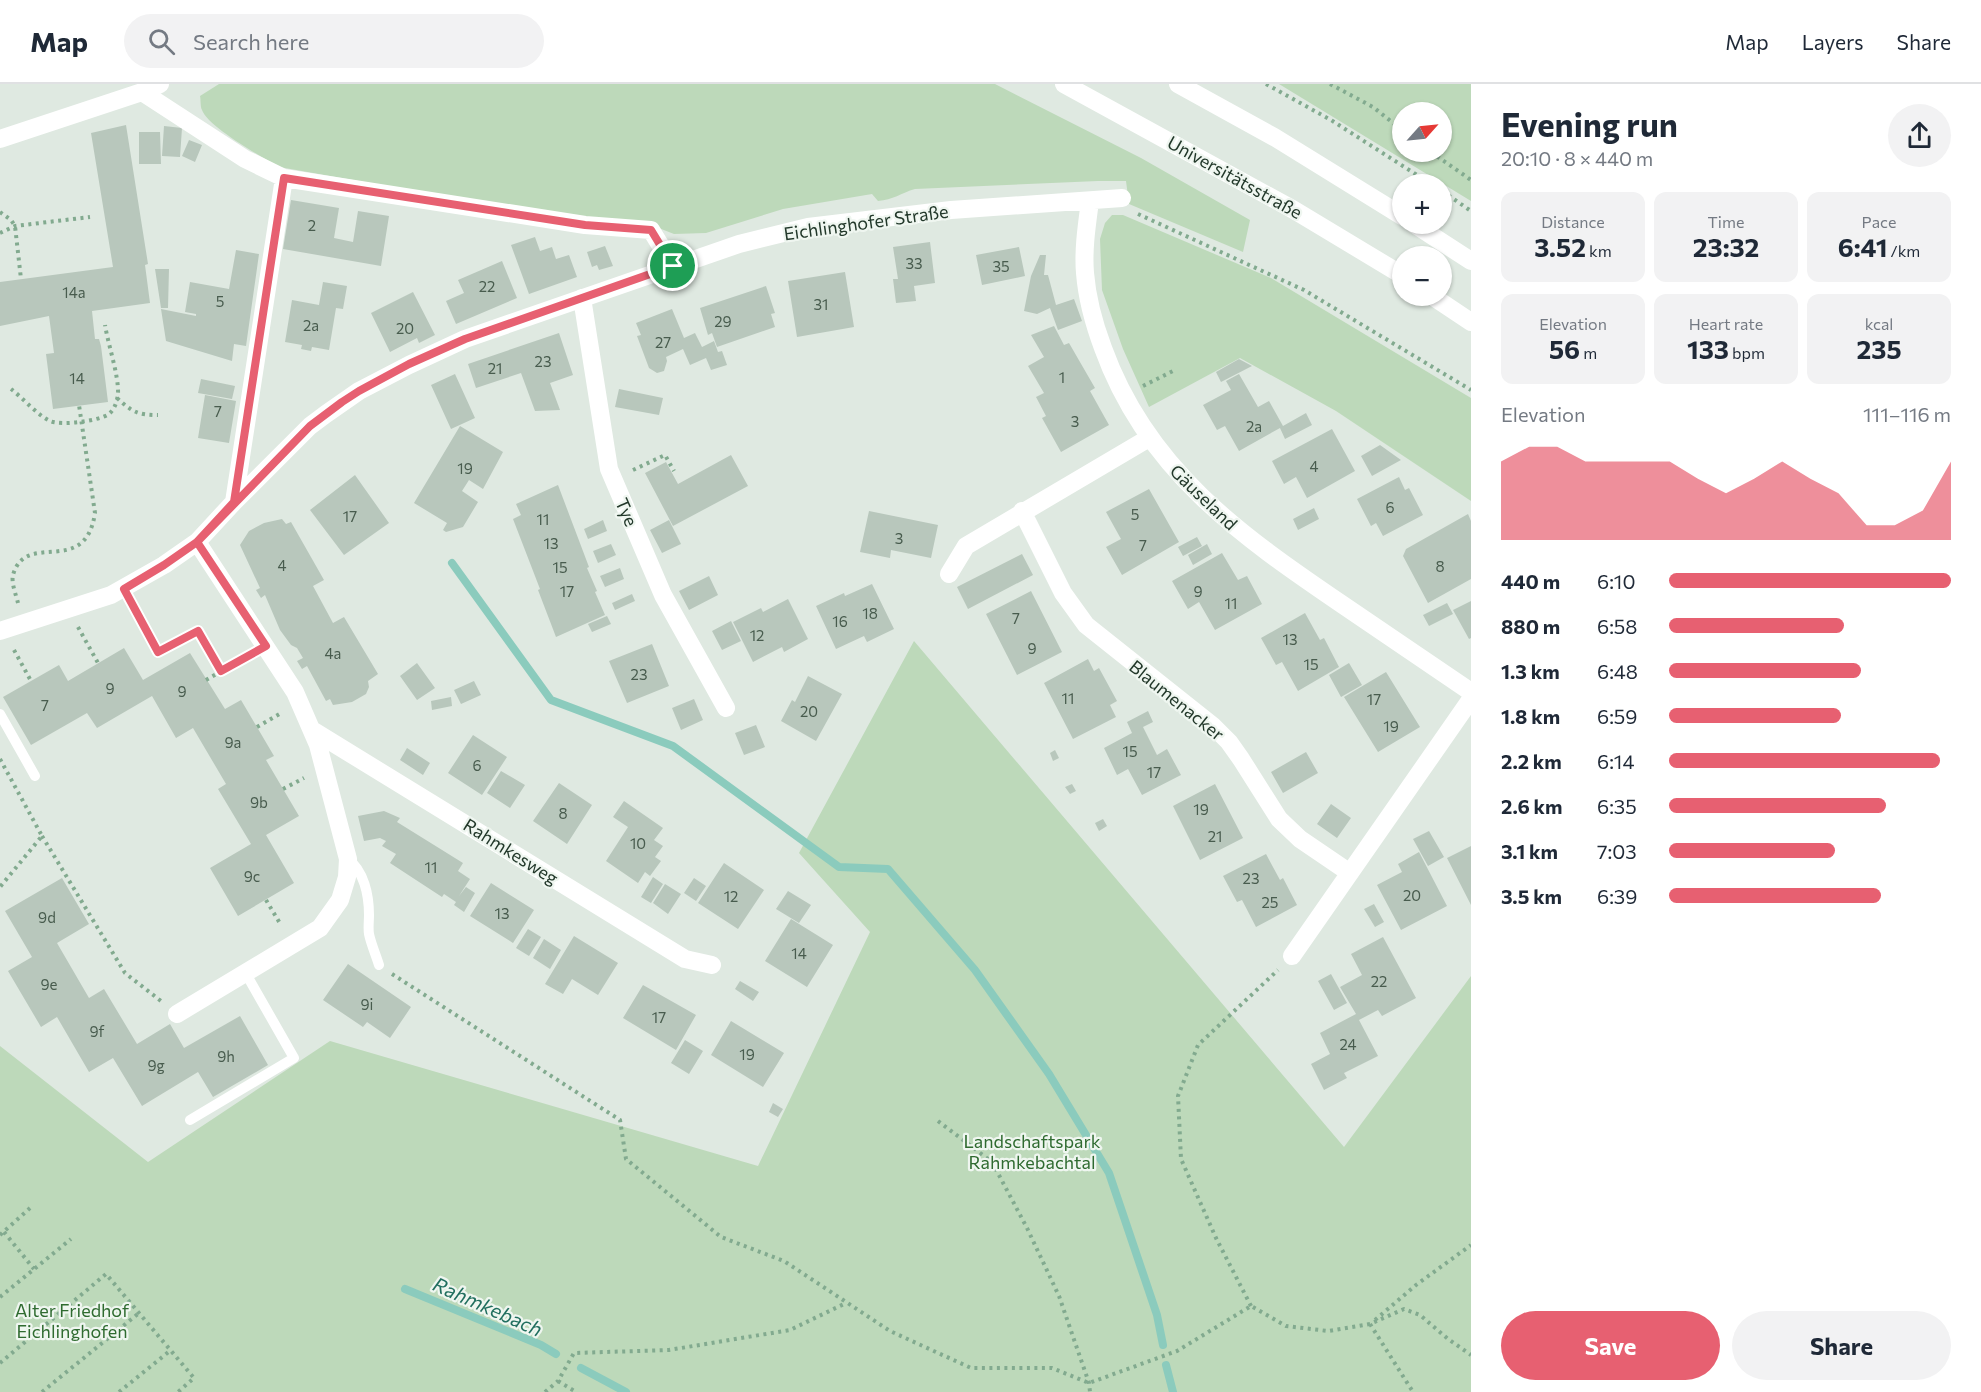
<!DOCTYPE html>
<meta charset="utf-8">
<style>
:root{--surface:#fff;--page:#f2f2f3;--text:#1f2937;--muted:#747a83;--line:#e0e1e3;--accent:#e76071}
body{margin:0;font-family:Commissioner,sans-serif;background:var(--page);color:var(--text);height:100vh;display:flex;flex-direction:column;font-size:22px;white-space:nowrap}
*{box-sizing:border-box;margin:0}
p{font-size:20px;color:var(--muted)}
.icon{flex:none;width:33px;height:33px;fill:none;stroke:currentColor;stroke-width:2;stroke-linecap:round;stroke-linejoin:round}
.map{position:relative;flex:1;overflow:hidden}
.details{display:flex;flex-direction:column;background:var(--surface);width:510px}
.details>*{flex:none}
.needle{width:39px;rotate:63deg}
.fabs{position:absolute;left:1392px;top:18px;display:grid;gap:12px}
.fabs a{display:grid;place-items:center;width:60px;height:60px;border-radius:50%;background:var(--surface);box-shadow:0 2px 4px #0004;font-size:30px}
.pin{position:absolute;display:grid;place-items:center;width:51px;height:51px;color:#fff;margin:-26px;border:3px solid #fff;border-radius:50%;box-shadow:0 2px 6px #0007}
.round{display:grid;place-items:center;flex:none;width:63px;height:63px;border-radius:32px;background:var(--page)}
.overview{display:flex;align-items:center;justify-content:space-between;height:102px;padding:0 30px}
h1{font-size:33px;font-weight:700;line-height:45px}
.figures{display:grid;grid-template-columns:repeat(3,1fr);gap:9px;height:102px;padding:6px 30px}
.figures div{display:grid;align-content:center;border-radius:12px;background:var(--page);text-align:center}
.figures b{font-size:26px;font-weight:700}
.figures small{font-size:16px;font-weight:400}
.figures p{font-size:16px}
.chart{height:168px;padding:12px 30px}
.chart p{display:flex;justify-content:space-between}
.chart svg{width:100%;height:108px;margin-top:6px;fill:var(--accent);opacity:.7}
.primary-button{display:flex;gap:12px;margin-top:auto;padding:12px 30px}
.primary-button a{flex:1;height:69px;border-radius:36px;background:var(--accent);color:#fff;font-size:24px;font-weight:700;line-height:69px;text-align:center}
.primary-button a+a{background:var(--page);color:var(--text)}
ul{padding:0 30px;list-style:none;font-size:20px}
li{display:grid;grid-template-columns:96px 72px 1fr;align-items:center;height:45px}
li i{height:15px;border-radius:8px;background:var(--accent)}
header{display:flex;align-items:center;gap:36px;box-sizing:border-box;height:84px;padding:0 30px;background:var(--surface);border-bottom:2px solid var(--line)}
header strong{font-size:28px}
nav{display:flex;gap:33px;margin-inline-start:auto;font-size:21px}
.search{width:420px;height:54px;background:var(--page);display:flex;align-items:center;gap:15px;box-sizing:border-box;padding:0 21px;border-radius:33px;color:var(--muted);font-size:22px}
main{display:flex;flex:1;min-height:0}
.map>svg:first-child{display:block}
.green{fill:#bdd9ba;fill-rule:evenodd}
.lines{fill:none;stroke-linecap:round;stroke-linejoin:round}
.stream{stroke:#8bcbbd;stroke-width:8}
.building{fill:#b8c7bc}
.path{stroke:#82aa8f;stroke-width:4;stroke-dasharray:3 4.5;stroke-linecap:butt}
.service{stroke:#fff;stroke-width:10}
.minor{stroke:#fff;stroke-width:18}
.tertiary{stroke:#fff;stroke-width:18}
.route-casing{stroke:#fff;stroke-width:12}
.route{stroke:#e76071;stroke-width:8}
.labels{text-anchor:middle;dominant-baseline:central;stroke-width:4.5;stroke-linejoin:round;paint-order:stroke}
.number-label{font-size:15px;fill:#485c4e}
.street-label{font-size:18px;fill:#22382a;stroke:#eff6f0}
.park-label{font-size:18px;fill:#2f6b30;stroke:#eff6f0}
.water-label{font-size:20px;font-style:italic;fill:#216f5f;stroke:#eff6f0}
</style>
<header>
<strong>Map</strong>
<div class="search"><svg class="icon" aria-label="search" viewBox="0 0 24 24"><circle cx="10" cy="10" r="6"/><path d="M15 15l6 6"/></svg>Search here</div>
<nav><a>Map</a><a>Layers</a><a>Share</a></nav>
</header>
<main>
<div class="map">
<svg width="1471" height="1308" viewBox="0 0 1471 1308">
<rect width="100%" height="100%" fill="#dfe9e1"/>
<!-- green -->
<path class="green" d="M219 0H995L1141 74 1250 136 1243 168 1129 120 1126 97H1098L915 105C901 109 893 116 878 117L872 110 783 125 706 149 674 150 651 141 558 132 279 83C262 73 208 43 202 26 200 22 201 16 200 12Z
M1279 0H1471V117ZM1402 28H1442V68H1402Z
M1112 131H1123L1271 194 1471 314V417L1336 327 1240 274 1149 323 1123 265 1102 206 1100 155 1105 139Z
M914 557 1344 1063 1471 892V1308H0V962L148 1078 330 957 758 1082 870 848 799 769Z"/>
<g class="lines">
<!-- stream -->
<path class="stream" d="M452 479 551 616 673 662 839 783 888 785 975 886 1049 990 1109 1089 1157 1231 1163 1261
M405 1205 541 1261 556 1270
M1166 1281 1173 1308
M581 1284 626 1308"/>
</g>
<!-- building -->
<path class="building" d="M126 41 148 180 145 181 150 219 92 227 95 255H99L101 262 108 318 53 325 46 270 54 269 49 232 0 242V198L113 183 91 49Z
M164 42 182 44 180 73 162 72Z
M139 48H160L161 80H139Z
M189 56 202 61 195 78 182 72Z
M291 116 339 124 334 154 353 158 358 127 389 132 381 182 283 165Z
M535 153 540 167 552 163 556 175 569 171 577 193 529 210 511 161Z
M930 158 935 199 914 202 916 217 896 219 893 195H898L893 163Z
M605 162 613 182 599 186 597 181 592 183 587 168Z
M1019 163 1025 192 982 201 976 171Z
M236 166 259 170 246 262 234 260 232 277 166 257 161 225 196 232V230L185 228 190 198 229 205Z
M1040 171H1046L1044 191H1048L1056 221 1074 215 1082 237 1058 246 1050 224 1037 230 1024 227 1031 192Z
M502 177 517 214 456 240 446 217 464 209 458 196Z
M155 185H169L168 224H161Z
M845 188 854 243 797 253 788 197Z
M323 198 347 202 343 225 336 224 329 266 312 263 311 267 301 265 302 261 285 258 292 216 319 221Z
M766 202 775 229 771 230 775 243 717 263 712 249 708 251 700 224Z
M413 208 435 251 419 259 417 254 390 268 371 229Z
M672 225 684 254 695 249 702 263 714 257 718 268 722 267 727 281 711 286 706 274 690 281 683 265 666 273 667 277 664 287 657 289 649 284 637 252 641 251 636 239Z
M1054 242 1064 261 1069 259 1095 304 1090 307 1109 341 1061 368 1042 334 1046 332 1036 313 1044 309 1028 282 1044 273 1031 251Z
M559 249 573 291 550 299 560 326 535 327 521 289 476 304 468 280Z
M1239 275 1252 282 1221 298 1216 288Z
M455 290 475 334 451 345 431 301Z
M1239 290 1258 323 1269 317 1283 342 1306 329 1312 341 1285 355 1280 344 1239 367 1225 342 1217 346 1203 321 1231 306 1226 297Z
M201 295 235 302 232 315 198 309Z
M619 305 663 314 659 331 615 323Z
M205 311 236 317 229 359 198 354Z
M460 342 503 368 483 405 469 396 462 407 478 418 463 443 446 448 443 446 447 439 414 419Z
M1332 345 1355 387 1307 414 1296 393 1284 400 1272 377Z
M1380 361 1401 376 1372 392 1361 372Z
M731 371 748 402 673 442 645 389 666 378 678 400Z
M355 391 389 439 344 471 310 426Z
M1399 393 1405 406 1409 404 1423 431 1383 452 1376 439 1371 442 1357 415Z
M558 401 589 483 587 484 597 507 595 508 605 531 556 553 538 506 540 505 513 435 521 431 516 420Z
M1149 405 1179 458 1122 491 1106 463 1121 455 1106 428Z
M1314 424 1319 435 1298 446 1293 435Z
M869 427 938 441 931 474 891 466 890 474 860 468Z
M1468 430 1471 437V495L1428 519 1403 472 1406 465Z
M282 435 286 440 291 438 324 496 313 502 333 539 344 533 378 590 368 597 369 603 366 610 352 618 333 621 330 615 326 617 307 582 302 585 297 577 303 574 297 564 291 561 280 546 265 511 261 514 256 506 260 504 240 461 249 447 264 439Z
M603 436 607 447 588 455 584 445Z
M669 436 681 460 662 469 650 446Z
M1197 453 1202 462 1183 472 1178 463Z
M611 460 616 471 598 479 593 467Z
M1207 460 1212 470 1193 481 1188 471Z
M1222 469 1238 496 1247 492 1262 520 1215 546 1199 518 1188 525 1172 497Z
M1022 470 1033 491 968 525 957 503Z
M620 484 624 495 605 503 600 492Z
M709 492 718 511 689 526 679 507Z
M872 500 894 545 867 558 864 552 836 565 816 522 844 509 845 512Z
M1031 507 1062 568 1017 591 986 530Z
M632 510 635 517 615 526 612 519Z
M788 515 808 555 784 568 782 563 753 578 733 538 761 524 763 528Z
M1471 517V554L1469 555 1453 526Z
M1447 519 1453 530 1429 542 1423 531Z
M1305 529 1320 556 1324 554 1339 583 1298 607 1282 578 1276 581 1261 554Z
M607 532 611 540 592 548 588 540Z
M731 537 741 557 722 566 712 547Z
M652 560 669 602 627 619 609 577Z
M124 564 143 596 190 569 225 625 241 616 274 672 266 676 299 732 266 751 294 799 238 832 210 784 251 760 218 705 226 700 193 644 176 654 152 612 97 644 87 629 31 661 3 613 59 581 68 597Z
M1088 575 1094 587 1099 584 1117 617 1110 621 1116 633 1073 655 1044 599Z
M417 579 435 604 417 616 400 592Z
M1349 579 1362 601 1341 613 1329 591Z
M1386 588 1420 643 1378 668 1344 613Z
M808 592 842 610 816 657 781 637 792 616 795 618Z
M474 597 481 611 461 620 454 606Z
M451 613 452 622 432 626 431 617Z
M694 615 703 636 681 646 672 624Z
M1148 627 1153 638 1143 643 1157 671 1167 665 1181 691 1142 711 1128 685 1117 691 1104 664 1132 649 1127 638Z
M756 641 765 663 744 671 735 649Z
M473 651 507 673 482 711 448 689Z
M407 664 430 679 423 691 400 676Z
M1055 666 1059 674 1053 677 1050 669Z
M1306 668 1318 689 1283 709 1271 688Z
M501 687 525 701 510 724 487 709Z
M559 699 592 721 567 760 533 737Z
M1072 700 1076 707 1070 710 1065 703Z
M1215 700 1243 754 1200 776 1173 722Z
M624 717 663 744 654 756 663 762 655 773 661 777 650 792 645 788 638 799 606 777 628 743 613 733Z
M1331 720 1351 734 1337 754 1317 740Z
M384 727 400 734 397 738 463 779 458 787 470 795 459 812 466 803 475 809 464 828 454 821 456 818 444 810 442 813 390 779 396 770 382 762 386 757 380 754 364 757 358 732Z
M1103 735 1107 742 1099 747 1095 739Z
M1429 747 1444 773 1428 782 1413 755Z
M1471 762V821L1447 774Z
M1419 768 1447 822 1401 846 1377 801 1402 788 1398 780Z
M1266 770 1280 796 1283 794 1297 821 1256 843 1242 816 1237 818 1223 792Z
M724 779 764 806 738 845 698 819Z
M653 793 663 800 651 819 641 813Z
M62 794 89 840 57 859 89 914 104 905 137 960 170 940 184 964 240 932 268 981 213 1013 198 988 142 1022 113 974 89 988 57 933 41 943 8 887 32 873 5 827Z
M694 794 706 802 696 817 684 809Z
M491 799 534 826 513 859 470 832Z
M665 800 681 810 668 830 653 819Z
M788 807 811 821 799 839 776 825Z
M1374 820 1384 838 1375 843 1364 825Z
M791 835 833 861 807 903 765 877Z
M528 845 541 853 529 872 516 864Z
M574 852 618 879 598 911 572 895 563 910 545 900Z
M1383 853 1416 914 1382 932 1378 926 1359 936 1378 972 1344 989 1347 994 1324 1006 1311 980 1330 970 1320 949 1356 930 1340 903 1362 891 1351 870Z
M544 855 561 866 550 885 533 874Z
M348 880 411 923 390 954 367 938 363 943 323 916Z
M1331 890 1347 919 1334 926 1318 897Z
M740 897 759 908 753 917 735 905Z
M643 901 696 931 676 966 623 934Z
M731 937 784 969 763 1003 711 971Z
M685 956 703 967 689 990 671 979Z
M773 1019 783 1025 778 1033 769 1028Z"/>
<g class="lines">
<!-- path -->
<path class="path" d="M1266 0 1331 36 1431 100
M1330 0 1373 23 1402 46
M1431 68 1471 96
M1442 107 1471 127
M0 128 11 136 15 142 21 195
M1138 130 1304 206 1471 306
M0 149 15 142 90 133
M1143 302 1175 286
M11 305C23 314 37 331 50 337 61 342 99 337 109 330 115 325 117 317 118 310 119 292 108 260 105 241
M117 314C132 328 138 331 158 331
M633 386 665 371 674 387
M18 519C16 511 11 498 13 491 26 445 85 495 95 429L79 321
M133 523 158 568 198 547 221 587
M78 543 98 579
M14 566 31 597
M206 596 247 572
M257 643 281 629
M0 675 42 752 0 803
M283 705 304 694
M42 752 125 889 161 917
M266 816 281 841
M392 890 620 1036 626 1075 721 1153 784 1177 890 1247 971 1284H1052L1089 1299 1177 1267 1251 1222 1286 1242 1328 1247 1370 1240 1404 1225 1420 1231 1448 1255 1471 1271
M938 1037 992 1078 1027 1144 1059 1212 1089 1299 1090 1308
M4 1148 34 1185
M0 1151 30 1124
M0 1213 71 1155
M1251 1222 1216 1154 1181 1075 1178 1012 1198 961 1278 886
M1375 1236 1416 1201 1471 1161
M1370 1240 1413 1308
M0 1279 106 1190 194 1294 178 1308
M558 1297 576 1308
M42 1308 139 1229
M119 1308 171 1266
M545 1308 558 1297 574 1269 669 1266 790 1246 846 1219"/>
<!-- service -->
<path class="service" d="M0 630 35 692
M348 775C364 787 369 811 369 831 369 837 368 844 369 850 371 860 376 871 379 881
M190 1036 294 974 245 888"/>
<!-- minor -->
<path class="minor" d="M142 8 245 75 284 94 585 141 651 146 673 182
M0 55 142 8 160 0
M1090 117C1087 140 1083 165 1085 189 1087 214 1094 240 1103 264 1147 386 1240 451 1343 521 1386 550 1428 579 1471 608
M582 214 609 385 663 511 726 624
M234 418 284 94
M1022 427 1063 509 1086 541 1213 642 1229 658 1241 675 1279 735 1300 755 1350 789
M949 490 966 462 1149 354
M0 547 111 511 164 481 197 458 234 418 310 342 326 330 359 307 409 281 465 255 739 160 808 143 951 126 1122 114
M312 646 685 875 712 881
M1292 872 1471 615
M177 930 320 844 340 816 347 793 348 775 318 661 295 608 197 458"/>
<!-- tertiary -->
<path class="tertiary" d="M1064 0 1294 126 1402 191
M1178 0 1274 53 1402 132
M1414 140 1471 177
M1432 212 1471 238"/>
</g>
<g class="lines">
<!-- route casing -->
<g class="route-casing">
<path id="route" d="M673 182 465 255 409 280 359 307 342 318 310 342 197 458 164 481 124 505 158 568 198 547 221 587 266 562 197 458 234 418 284 94 585 141 651 146 673 182"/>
</g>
<!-- route -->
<use href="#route" class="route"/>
</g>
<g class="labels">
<!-- number labels -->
<g class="number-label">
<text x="312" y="141">2</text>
<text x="914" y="179">33</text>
<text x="1001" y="182">35</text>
<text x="487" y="202">22</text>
<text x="74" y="208">14a</text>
<text x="220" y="217">5</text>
<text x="821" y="220">31</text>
<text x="723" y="237">29</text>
<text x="311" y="241">2a</text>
<text x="405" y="244">20</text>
<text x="663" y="258">27</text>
<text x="543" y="277">23</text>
<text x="495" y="284">21</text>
<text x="1062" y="293">1</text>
<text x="77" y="294">14</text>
<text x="218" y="327">7</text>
<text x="1075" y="337">3</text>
<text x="1254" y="342">2a</text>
<text x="1314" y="382">4</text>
<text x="465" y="384">19</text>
<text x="1390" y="423">6</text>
<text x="1135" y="430">5</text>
<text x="350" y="432">17</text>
<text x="543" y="435">11</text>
<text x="899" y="454">3</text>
<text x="551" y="459">13</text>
<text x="1143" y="461">7</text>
<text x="282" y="481">4</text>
<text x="1440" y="482">8</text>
<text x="560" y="483">15</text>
<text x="567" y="507">17</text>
<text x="1198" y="507">9</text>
<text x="1231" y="519">11</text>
<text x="870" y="529">18</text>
<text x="1016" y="534">7</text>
<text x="840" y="537">16</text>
<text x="757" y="551">12</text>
<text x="1290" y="555">13</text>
<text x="1032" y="564">9</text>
<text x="333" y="569">4a</text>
<text x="1311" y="580">15</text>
<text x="639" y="590">23</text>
<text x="110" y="604">9</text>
<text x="182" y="607">9</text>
<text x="1068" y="614">11</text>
<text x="1374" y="615">17</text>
<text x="45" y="621">7</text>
<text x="809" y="627">20</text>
<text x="1391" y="642">19</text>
<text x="233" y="658">9a</text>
<text x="1130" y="667">15</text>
<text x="477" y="681">6</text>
<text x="1154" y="688">17</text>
<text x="259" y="718">9b</text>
<text x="1201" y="725">19</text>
<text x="563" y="729">8</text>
<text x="1215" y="752">21</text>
<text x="638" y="759">10</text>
<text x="431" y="783">11</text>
<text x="252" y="792">9c</text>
<text x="1251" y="794">23</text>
<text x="1412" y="811">20</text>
<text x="731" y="812">12</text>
<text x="1270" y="818">25</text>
<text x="502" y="829">13</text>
<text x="47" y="833">9d</text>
<text x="799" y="869">14</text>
<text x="1379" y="897">22</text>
<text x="49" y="900">9e</text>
<text x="367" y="920">9i</text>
<text x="659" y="933">17</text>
<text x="97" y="947">9f</text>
<text x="1348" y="960">24</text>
<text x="747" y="970">19</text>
<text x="226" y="972">9h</text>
<text x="156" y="981">9g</text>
</g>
<!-- street labels -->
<g class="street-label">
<text transform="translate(1235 93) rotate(29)">Universitätsstraße</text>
<text transform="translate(866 138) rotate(-8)">Eichlinghofer Straße</text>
<text transform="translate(1204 413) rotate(44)">Gäuseland</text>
<text transform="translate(627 428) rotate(66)">Tye</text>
<text transform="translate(1177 616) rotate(39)">Blaumenacker</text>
<text transform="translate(511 767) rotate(32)">Rahmkesweg</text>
</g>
<!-- park labels -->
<g class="park-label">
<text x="1032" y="1057">Landschaftspark<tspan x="1032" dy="21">Rahmkebachtal</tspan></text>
<text x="72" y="1226">Alter Friedhof<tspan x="72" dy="21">Eichlinghofen</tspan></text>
</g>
<!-- water labels -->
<g class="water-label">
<text transform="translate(488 1222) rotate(24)">Rahmkebach</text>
</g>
</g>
</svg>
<div class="fabs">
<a><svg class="needle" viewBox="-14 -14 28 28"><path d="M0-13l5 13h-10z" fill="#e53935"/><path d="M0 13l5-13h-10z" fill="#747a83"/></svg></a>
<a>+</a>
<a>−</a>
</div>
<div class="pin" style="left:673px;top:182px;background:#1e9e55"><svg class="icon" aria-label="arrive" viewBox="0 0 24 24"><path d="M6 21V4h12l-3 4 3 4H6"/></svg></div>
</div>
<section class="details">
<div class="overview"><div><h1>Evening run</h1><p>20:10 · 8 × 440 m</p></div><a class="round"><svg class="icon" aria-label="share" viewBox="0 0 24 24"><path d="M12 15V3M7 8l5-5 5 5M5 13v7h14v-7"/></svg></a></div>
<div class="figures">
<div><p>Distance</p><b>3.52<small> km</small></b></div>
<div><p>Time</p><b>23:32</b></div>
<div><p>Pace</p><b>6:41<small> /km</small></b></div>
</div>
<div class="figures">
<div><p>Elevation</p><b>56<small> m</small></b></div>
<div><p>Heart rate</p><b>133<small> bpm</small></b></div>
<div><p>kcal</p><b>235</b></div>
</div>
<div class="chart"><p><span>Elevation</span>111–116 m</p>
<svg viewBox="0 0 160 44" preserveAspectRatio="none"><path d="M0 44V12L10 6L20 6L30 12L40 12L50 12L60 12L70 19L80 25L90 19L100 12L110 19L120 25L130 38L140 38L150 32L160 12V44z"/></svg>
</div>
<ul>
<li><b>440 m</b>6:10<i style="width:100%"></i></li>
<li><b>880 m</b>6:58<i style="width:62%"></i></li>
<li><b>1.3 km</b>6:48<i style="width:68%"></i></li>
<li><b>1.8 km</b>6:59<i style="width:61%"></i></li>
<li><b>2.2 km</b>6:14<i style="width:96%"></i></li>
<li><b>2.6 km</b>6:35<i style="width:77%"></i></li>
<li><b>3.1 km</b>7:03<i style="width:59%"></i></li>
<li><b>3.5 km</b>6:39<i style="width:75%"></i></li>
</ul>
<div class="primary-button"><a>Save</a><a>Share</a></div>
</section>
</main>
